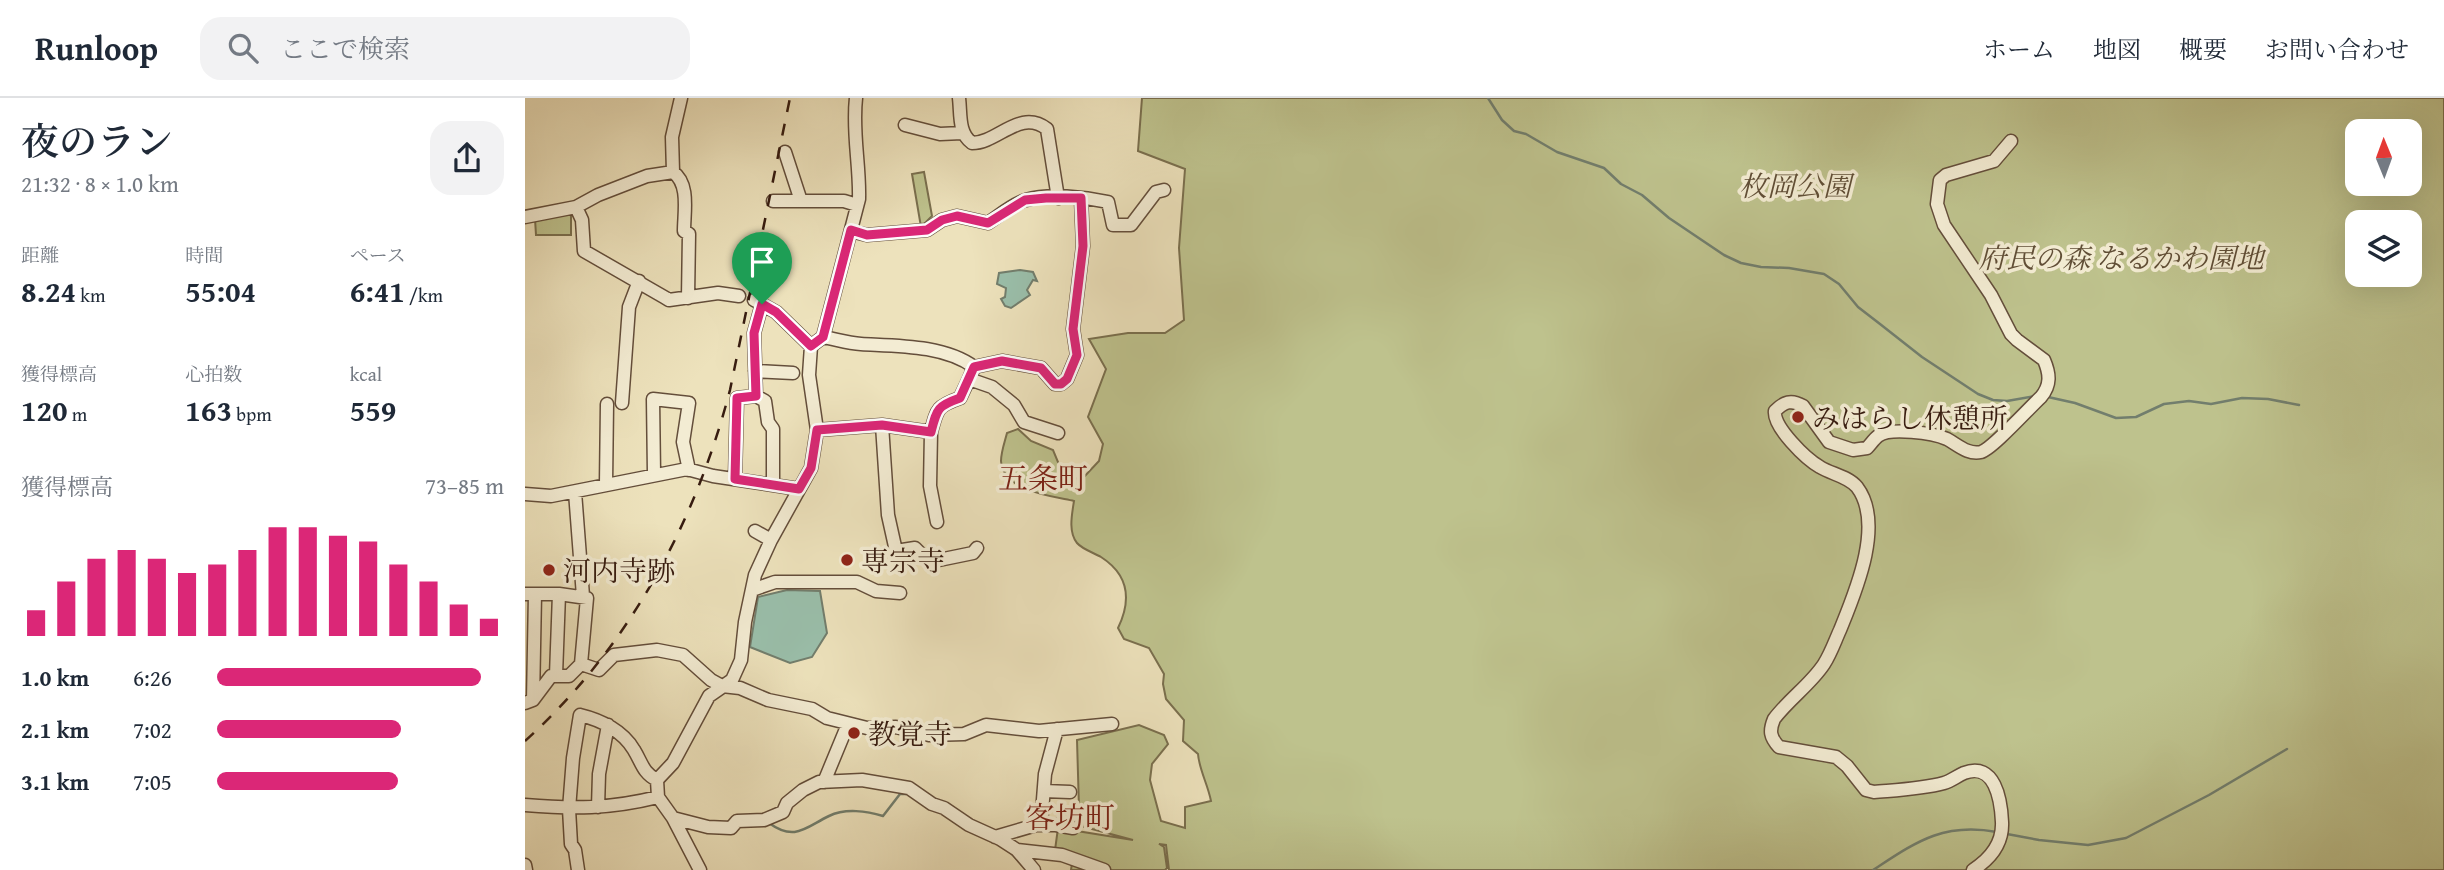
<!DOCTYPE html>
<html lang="ja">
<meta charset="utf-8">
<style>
:root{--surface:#fff;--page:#f2f2f3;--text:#1f2937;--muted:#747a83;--line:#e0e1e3;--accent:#db2777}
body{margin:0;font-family:"Gentium Book Plus","Noto Serif JP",serif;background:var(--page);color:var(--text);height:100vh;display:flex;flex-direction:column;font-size:26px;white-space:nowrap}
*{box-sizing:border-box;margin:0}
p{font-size:23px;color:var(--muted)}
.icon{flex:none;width:38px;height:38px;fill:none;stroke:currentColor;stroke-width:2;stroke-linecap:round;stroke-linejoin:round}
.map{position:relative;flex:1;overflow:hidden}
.drawer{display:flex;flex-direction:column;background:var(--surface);width:525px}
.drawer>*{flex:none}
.needle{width:46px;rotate:359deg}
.fabs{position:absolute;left:1820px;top:21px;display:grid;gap:14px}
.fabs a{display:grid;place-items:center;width:77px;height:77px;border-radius:14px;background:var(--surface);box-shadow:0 7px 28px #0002;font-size:35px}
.pin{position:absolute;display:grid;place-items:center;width:60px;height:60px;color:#fff;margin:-72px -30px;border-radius:50% 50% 50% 0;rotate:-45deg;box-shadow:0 0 7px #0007}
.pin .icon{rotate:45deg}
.round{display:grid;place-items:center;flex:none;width:74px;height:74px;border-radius:21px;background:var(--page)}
.summary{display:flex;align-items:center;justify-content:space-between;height:119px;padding:0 21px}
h1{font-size:38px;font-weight:600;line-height:52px}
.figures{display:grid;grid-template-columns:repeat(3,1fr);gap:10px;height:119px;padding:7px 21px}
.figures div{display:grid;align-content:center}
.figures b{font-size:30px;font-weight:600}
.figures small{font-size:19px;font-weight:400}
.figures p{font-size:19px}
.chart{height:196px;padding:14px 21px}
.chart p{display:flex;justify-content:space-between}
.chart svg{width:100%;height:126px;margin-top:7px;stroke:var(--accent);stroke-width:6}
ul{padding:0 21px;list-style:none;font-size:23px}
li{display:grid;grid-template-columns:112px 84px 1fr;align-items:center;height:52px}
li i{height:18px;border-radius:9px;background:var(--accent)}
header{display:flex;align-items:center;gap:42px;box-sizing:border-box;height:98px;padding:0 35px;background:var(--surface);border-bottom:2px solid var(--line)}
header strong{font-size:33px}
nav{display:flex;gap:38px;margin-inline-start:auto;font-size:24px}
.search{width:490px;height:63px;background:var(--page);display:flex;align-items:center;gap:18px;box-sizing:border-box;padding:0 24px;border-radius:21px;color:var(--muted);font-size:26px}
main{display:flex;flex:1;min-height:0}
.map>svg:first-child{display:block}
.green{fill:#bec28d;stroke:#7a6f4e;stroke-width:2;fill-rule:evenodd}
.water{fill:#9abfab;stroke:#727e6d;stroke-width:2}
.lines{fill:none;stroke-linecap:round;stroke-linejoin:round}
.stream{stroke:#727e6d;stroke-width:2.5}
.minor-casing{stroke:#644e3b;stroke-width:15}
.minor{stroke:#f3ecd3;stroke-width:12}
.rail{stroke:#371c10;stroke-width:2.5;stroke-dasharray:12 12;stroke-linecap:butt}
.route-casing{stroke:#fff;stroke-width:14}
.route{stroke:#db2777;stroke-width:9}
.poi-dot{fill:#8f2418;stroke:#f3ecd3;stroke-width:2.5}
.labels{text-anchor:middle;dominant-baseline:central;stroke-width:7;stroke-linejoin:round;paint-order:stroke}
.park-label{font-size:28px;font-style:italic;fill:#604e36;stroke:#f3ecd3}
.poi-label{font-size:28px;fill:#371c10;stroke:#f3ecd3;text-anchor:start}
.neighbourhood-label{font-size:30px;fill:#7a1f14;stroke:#f3ecd3}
</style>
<header>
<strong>Runloop</strong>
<div class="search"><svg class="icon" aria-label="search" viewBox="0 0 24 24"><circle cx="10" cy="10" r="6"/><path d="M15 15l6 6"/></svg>ここで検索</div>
<nav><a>ホーム</a><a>地図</a><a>概要</a><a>お問い合わせ</a></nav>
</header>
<main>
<section class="drawer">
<div class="summary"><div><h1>夜のラン</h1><p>21:32 · 8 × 1.0 km</p></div><a class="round"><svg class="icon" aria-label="share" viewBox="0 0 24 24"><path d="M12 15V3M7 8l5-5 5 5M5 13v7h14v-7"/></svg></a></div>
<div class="figures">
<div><p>距離</p><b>8.24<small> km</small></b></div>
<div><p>時間</p><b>55:04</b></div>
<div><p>ペース</p><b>6:41<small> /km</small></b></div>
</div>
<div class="figures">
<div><p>獲得標高</p><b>120<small> m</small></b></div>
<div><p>心拍数</p><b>163<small> bpm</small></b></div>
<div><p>kcal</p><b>559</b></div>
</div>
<div class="chart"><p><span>獲得標高</span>73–85 m</p>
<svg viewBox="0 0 160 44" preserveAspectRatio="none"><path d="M5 44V35M15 44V25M25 44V17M35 44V14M45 44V17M55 44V22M65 44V19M75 44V14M85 44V6M95 44V6M105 44V9M115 44V11M125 44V19M135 44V25M145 44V33M155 44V38"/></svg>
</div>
<ul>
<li><b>1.0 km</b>6:26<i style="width:92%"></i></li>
<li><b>2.1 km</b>7:02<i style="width:64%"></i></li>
<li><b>3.1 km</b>7:05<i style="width:63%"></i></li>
</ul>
</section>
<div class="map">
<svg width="1919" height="772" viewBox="0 0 1919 772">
<rect width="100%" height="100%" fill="#ede2bc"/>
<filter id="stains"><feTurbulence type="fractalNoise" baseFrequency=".00286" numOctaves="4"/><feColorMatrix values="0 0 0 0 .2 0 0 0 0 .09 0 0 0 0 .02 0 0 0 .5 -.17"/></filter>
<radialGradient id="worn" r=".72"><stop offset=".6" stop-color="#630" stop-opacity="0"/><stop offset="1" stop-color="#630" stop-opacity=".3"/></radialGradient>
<!-- green -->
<path class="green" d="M617 0H1919V772H644L641 747 634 746 639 749 642 770 640 772H546L547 765 530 752 533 730 608 742 552 727 554 710 552 642 614 627 639 637 643 646 627 666 625 682 636 723 660 730V709L686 703C683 687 674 671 673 656L658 643 659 622 641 601 638 586 639 576 624 550 599 541 593 530C607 501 604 477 576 459 569 455 557 451 552 445 543 434 547 416 549 403 526 398 478 393 476 363 476 354 480 343 482 335L493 331 506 343 528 352 540 381 558 380 574 363 578 346 563 319 581 271 564 241 603 235H640L659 222 654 150 660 71 613 53ZM1832 33H1885V86H1832ZM1832 124H1885V177H1832Z
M399 74 407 118 396 129 387 76Z
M46 113V137H11L10 121Z"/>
<!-- water -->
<path class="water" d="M495 172 508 174 512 183 508 182 502 192 505 197 486 210 480 208 476 201 480 199 481 190 472 186 474 175Z
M262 492 295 493 302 535 287 559 265 565 225 549 233 499Z"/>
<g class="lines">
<!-- stream -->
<path class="stream" d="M963 0 977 22 989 33 1001 36 1032 54 1079 70 1096 86 1117 97 1144 120 1199 157 1216 165 1236 169 1264 170 1299 176 1314 186 1333 209 1355 226 1397 259 1453 296 1468 302 1482 303 1510 298
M1523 299 1550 305 1591 320 1611 319 1639 306 1664 303 1686 306 1717 300 1743 301 1774 307
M244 725C270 744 281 729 304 718 320 710 342 713 358 718L375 696H383
M1482 736 1514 742 1563 747 1601 740 1684 697 1762 651
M485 754 497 767
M1348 772C1391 744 1418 724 1472 734"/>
<!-- minor casing -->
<g class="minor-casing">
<path id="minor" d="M156 0 147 39 148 74C165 86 159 114 159 133L164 136 163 200
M434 0C436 16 433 35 447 45 473 45 495 10 522 31L533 100
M380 27 415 36 437 35
M260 54 276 103
M248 103H319L332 107
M51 109 57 122 59 153 139 199 144 202 193 195 214 198
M0 119 51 109 73 97 122 78 148 74
M326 133 342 137 402 132 417 122 432 118 463 125C474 118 487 106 501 102 523 95 560 99 583 104L588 127H606L631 94 639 92
M229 202 251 214 286 248
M298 239C310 241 323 245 336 246 372 248 419 247 449 269
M230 273 268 275
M444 281 449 269 477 263 516 270 530 286H536L542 281 552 257 548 231 558 148 556 100
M231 298 240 303 243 324 248 331V387
M97 305 104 209 114 183
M357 327 363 417 371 453 390 450 403 463H409L448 455 452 450
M292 332 357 327 406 334C412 311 412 308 435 300L444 281 467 289 489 307 499 324 533 335
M406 334 405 388 412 424
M129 376 128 301 164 305 158 344 164 372
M210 381 212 300 231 298 229 235 237 206
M81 386 82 306
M50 394 58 498
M0 396 26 398 162 371 188 378 274 391
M230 433 246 442
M227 492 250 484H332L351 493 375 495
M0 496H34L62 500 56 566
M31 577 34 496
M8 602 10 496
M0 605 8 602 26 578H44L56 566 74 572 89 557 132 552 158 557 186 582 197 588 215 590 243 602 287 611 302 620 342 630 371 629 404 637 439 636 461 627 514 633 587 626
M299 684 323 626
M519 693 545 694
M0 707C48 711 85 711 133 699
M73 709 74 676 83 627
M148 720 183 729 206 730 212 723 239 722 258 714 262 705 278 692 294 684 337 682 384 690 407 706 419 710 444 727 475 741 492 752 537 757 579 772
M516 727 520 676 532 631
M470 739 511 727H531L548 730
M492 752 509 772
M0 767 1 772
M53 772 50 752 46 746 44 711 48 660 55 617C76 622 98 633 109 652 117 665 118 675 132 682
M175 772 148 720 133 699 132 682 148 665 184 598 207 582 216 562 220 524 230 477 246 442 286 370 292 332 284 277 286 248 298 239 334 101C335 67 327 34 331 0
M1448 772C1465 761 1478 745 1477 724 1476 702 1470 663 1439 675 1432 678 1426 683 1419 685 1397 691 1372 692 1349 694L1341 692 1322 668 1311 659 1254 649C1245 639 1244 633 1249 621 1264 601 1286 586 1299 566 1306 555 1310 543 1315 532 1330 495 1360 426 1332 389 1323 378 1306 376 1295 369 1281 361 1248 329 1250 313 1259 304 1266 301 1278 308L1304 344 1328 352 1342 350C1345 347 1349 341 1353 338 1365 329 1408 335 1422 341 1433 347 1443 357 1456 354 1467 351 1504 310 1516 299 1526 287 1525 276 1519 262L1492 242 1486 236 1466 197 1419 127 1412 106 1415 82 1421 77 1469 63 1486 43"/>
</g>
<!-- minor -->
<use href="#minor" class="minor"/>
<!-- rail -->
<path class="rail" d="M0 643C104 549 170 426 205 292L265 0"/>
</g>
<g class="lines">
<!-- route casing -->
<g class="route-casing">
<path id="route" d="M521 100H556L558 148 548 231 552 257 542 281 536 286H530L516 270 477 263 449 269 435 300C412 308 412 311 406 334L357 327 292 332 286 370 274 391 210 381 212 300 231 298 229 235 237 206 251 214 286 248 298 239 326 132 342 137 402 132 417 122 432 118 463 125 500 102Z"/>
</g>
<!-- route -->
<use href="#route" class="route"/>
</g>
<!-- markers -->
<g class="poi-dot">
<circle cx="1273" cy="319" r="7"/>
<circle cx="322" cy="462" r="7"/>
<circle cx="24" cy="472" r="7"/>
<circle cx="329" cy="635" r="7"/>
</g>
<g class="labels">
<!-- park labels -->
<g class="park-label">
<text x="1270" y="87">枚岡公園</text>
<text x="1596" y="159">府民の森 なるかわ園地</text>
</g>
<!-- poi labels -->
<g class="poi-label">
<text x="1287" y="319">みはらし休憩所</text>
<text x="336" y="462">専宗寺</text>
<text x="38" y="472">河内寺跡</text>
<text x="343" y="635">教覚寺</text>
</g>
<!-- neighbourhood labels -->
<g class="neighbourhood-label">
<text x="518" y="380">五条町</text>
<text x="545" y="719">客坊町</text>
</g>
</g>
<rect width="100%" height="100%" filter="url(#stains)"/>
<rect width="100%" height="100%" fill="url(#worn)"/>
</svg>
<div class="fabs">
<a><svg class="needle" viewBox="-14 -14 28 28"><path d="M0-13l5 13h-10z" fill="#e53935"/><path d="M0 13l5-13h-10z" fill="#747a83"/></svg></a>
<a><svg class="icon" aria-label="layers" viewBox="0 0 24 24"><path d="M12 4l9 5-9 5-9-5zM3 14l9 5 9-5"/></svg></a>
</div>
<div class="pin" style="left:237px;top:206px;background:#1e9e55"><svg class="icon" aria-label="arrive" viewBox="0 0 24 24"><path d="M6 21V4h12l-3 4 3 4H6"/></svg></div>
</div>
</main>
